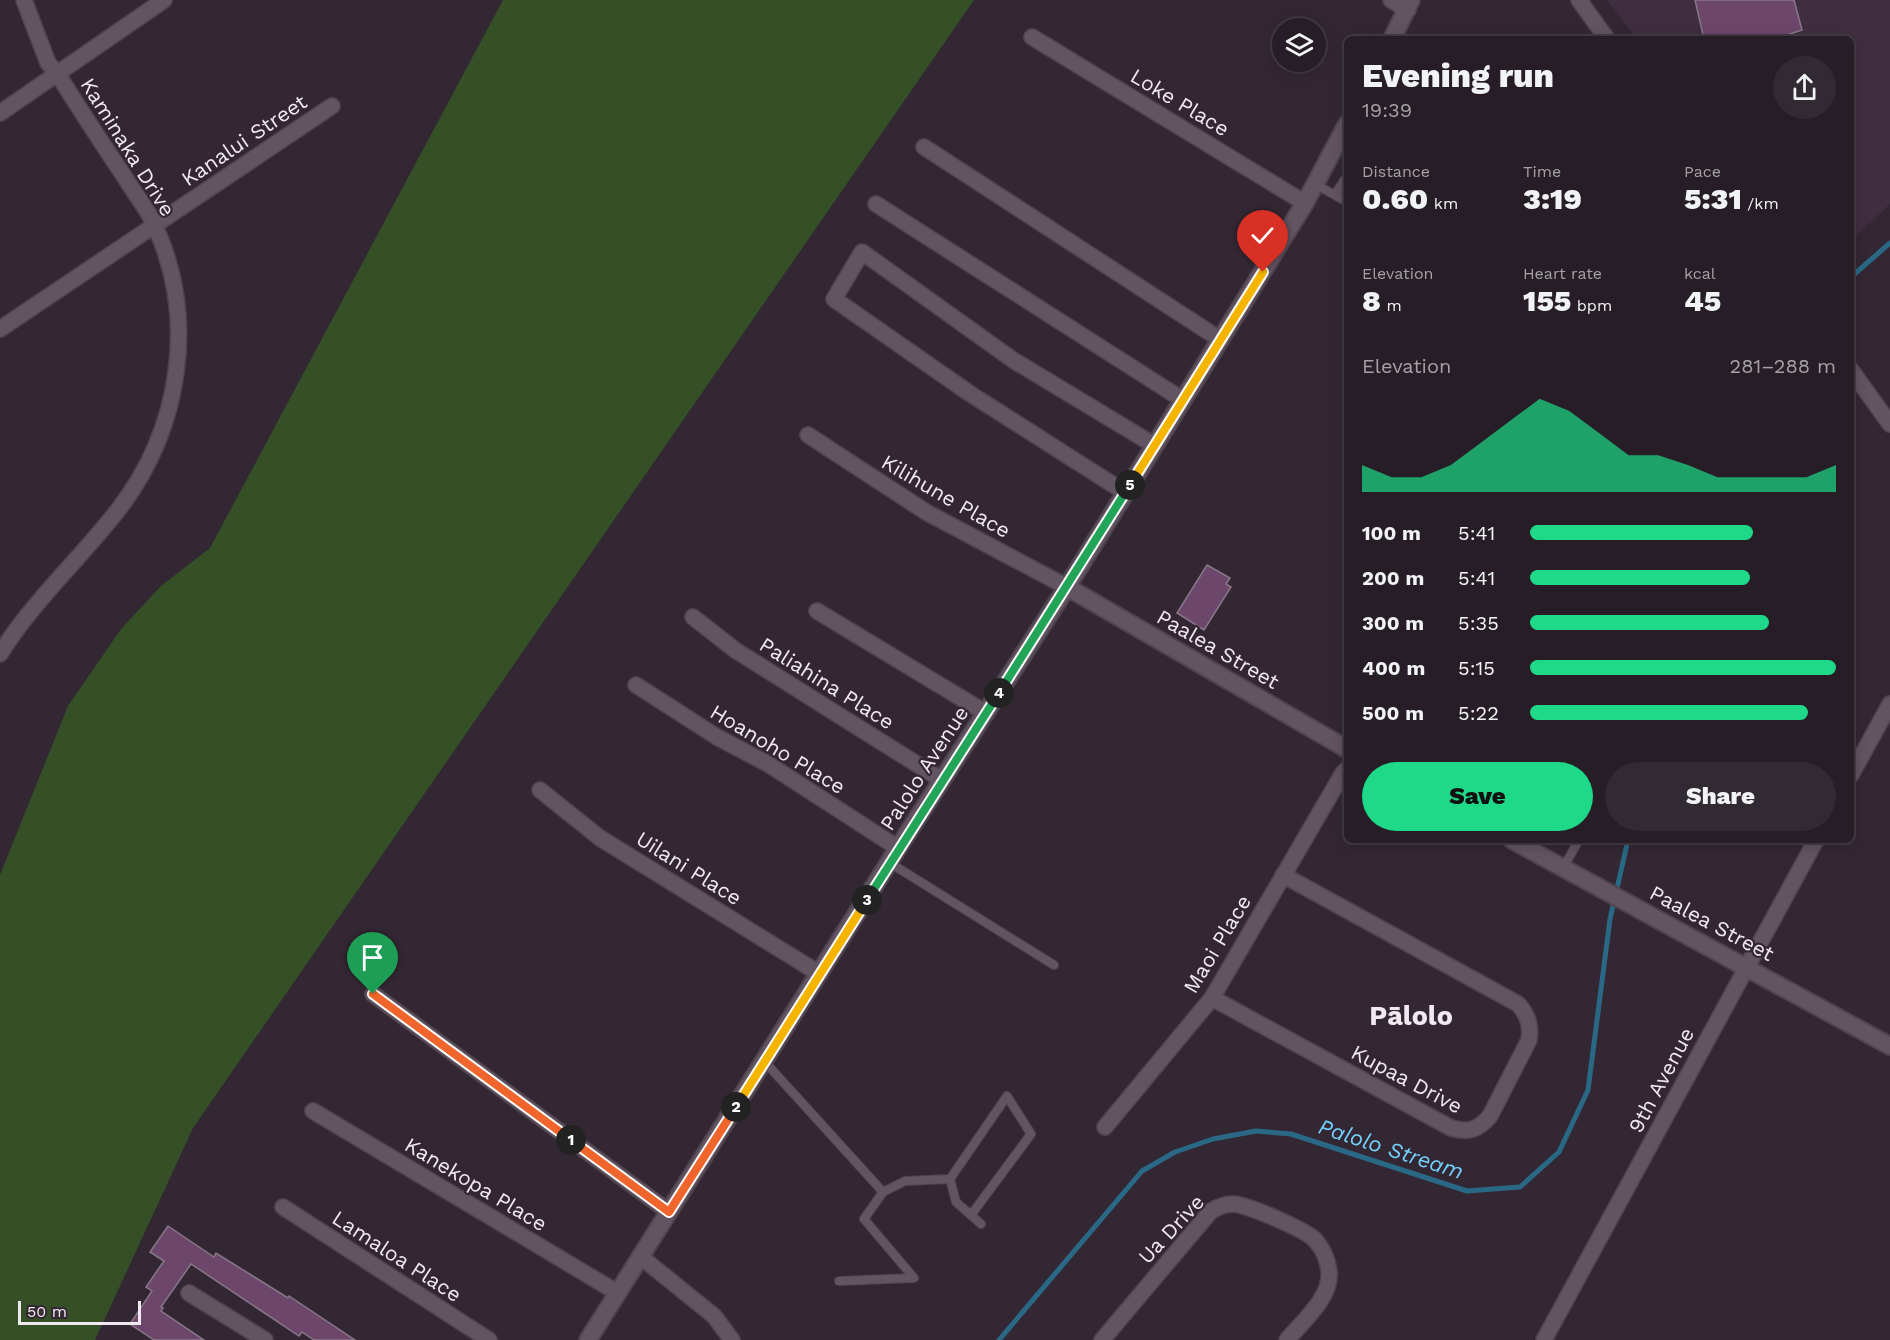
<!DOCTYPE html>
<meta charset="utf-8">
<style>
:root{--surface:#261d26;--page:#322a32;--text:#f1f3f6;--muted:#a4a2a7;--line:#423b43;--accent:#1dd988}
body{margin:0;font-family:"Work Sans",sans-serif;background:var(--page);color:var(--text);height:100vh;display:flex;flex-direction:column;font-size:22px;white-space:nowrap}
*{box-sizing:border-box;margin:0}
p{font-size:20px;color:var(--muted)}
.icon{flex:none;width:33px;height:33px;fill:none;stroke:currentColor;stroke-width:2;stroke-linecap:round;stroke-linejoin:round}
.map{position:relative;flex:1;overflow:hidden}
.details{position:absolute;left:1344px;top:36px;width:510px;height:807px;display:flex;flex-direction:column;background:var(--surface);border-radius:9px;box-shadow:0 3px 15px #0003,0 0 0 2px var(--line)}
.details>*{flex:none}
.buttons{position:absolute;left:1272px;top:18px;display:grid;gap:12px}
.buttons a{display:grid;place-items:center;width:54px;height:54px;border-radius:50%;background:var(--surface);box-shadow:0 3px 15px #0003,0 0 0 2px var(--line);font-size:30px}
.scale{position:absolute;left:18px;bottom:15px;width:123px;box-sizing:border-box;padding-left:6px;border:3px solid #f1e8f0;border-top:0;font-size:16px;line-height:21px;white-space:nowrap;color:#f1e8f0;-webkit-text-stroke:4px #332733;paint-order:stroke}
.pin{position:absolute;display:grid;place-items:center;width:51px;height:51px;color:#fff;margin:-62px -26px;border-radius:50% 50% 50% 0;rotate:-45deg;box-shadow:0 0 6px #0007}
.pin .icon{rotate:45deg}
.km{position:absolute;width:30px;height:30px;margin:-15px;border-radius:50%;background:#222;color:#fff;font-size:16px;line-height:30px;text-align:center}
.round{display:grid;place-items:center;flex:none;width:63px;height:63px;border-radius:32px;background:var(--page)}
.overview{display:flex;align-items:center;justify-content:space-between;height:102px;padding:0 18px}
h1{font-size:33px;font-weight:800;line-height:45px}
.figures{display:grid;grid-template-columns:repeat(3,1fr);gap:9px;height:102px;padding:6px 18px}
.figures div{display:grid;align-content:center}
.figures b{font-size:30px;font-weight:800}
.figures small{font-size:16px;font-weight:400}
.figures p{font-size:16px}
.chart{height:168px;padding:12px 18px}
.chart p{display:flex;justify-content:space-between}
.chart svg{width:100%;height:108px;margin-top:6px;fill:var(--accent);opacity:.7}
.cta{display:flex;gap:12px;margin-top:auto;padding:12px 18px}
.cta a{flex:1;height:69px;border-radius:36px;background:var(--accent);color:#111;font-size:24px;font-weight:800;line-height:69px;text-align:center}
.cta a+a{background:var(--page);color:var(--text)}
ul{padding:0 18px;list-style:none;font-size:20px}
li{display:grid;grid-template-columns:96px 72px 1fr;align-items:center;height:45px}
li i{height:15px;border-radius:8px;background:var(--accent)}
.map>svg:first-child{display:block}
.built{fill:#3f2e3f}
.green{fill:#355027}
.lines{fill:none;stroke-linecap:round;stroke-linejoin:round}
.stream{stroke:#2a6985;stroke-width:5}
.building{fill:#6d466c;stroke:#877886;stroke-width:1.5}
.service-casing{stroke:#4e444e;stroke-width:10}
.minor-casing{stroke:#4e444e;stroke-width:18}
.tertiary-casing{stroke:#4e444e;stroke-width:20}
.service{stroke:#625461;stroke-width:8}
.minor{stroke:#625461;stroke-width:15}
.tertiary{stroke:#625461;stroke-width:16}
.split-1-casing{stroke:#fff;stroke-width:12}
.split-2-casing{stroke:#fff;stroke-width:12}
.split-3-casing{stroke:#fff;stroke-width:12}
.split-4-casing{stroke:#fff;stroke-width:12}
.split-5-casing{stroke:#fff;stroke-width:12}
.split-6-casing{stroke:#fff;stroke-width:12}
.split-1{stroke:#f0652b;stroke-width:8}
.split-2{stroke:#f0652b;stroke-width:8}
.split-3{stroke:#f5b400;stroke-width:8}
.split-4{stroke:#22a559;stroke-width:8}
.split-5{stroke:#22a559;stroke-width:8}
.split-6{stroke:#f5b400;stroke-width:8}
.labels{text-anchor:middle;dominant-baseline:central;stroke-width:4.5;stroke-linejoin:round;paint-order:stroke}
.street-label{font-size:21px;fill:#f1e8f0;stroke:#332733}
.water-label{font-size:22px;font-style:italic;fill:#73d0fb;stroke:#332733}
.district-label{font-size:27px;font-weight:bold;fill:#f1e8f0;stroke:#332733}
</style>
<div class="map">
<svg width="1890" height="1340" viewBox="0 0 1890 1340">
<rect width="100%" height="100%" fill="#332733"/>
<!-- built -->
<path class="built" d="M1607 0H1890V204L1851 241V39H1637Z"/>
<!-- green -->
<path class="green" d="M503 0H974L193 1128 95 1340H0V875L68 706 121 629 161 586 210 548Z"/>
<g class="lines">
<!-- stream -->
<path class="stream" d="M1851 277 1890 243
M999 1340 1142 1171 1175 1152 1213 1139 1256 1131 1291 1134 1467 1191 1520 1187 1559 1152 1588 1090 1610 919 1628 840"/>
</g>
<!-- building -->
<path class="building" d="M1695 0H1794L1802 30 1775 39H1704Z
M1207 565 1230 578 1226 584 1231 587 1204 630 1177 613Z
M168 1226 214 1257 216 1253 288 1298 289 1296 355 1340H314L302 1332 299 1336 191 1264 161 1307 163 1308 161 1311 204 1340H154L130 1324 152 1291 146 1287 164 1261 150 1252Z"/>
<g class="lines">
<!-- service casing -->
<g class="service-casing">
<path id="service" d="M1315 184 1347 202
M1335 195 1347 176
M890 863 1054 965
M1563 868 1579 840
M765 1062 883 1192 864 1219 914 1278 839 1281
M950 1179 956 1202 981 1224
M883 1192 905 1181 950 1179 1007 1096 1031 1134 971 1215"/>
</g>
<!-- minor casing -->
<g class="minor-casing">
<path id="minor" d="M1391 0 1408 10
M1579 0 1607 39
M1032 37 1305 203
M0 113 164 0
M924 147 1221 340
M876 204 1183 400
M0 329 332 106
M1851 370 1890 424
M808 435 926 512 1067 587
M1126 493 969 393 834 299 862 252 1013 360 1154 445
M817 611 986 713
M693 617 735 650 942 780
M0 654C33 601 80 559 118 510 180 430 198 320 155 226 148 209 134 193 124 176 101 142 79 108 57 73L48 63 24 0
M636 685 717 737 768 764 898 848
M1851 775 1890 704
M540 790 600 838 820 974
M373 994 669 1212
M1212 998 1451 1128C1469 1133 1478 1130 1490 1116L1529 1040C1531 1025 1528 1015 1518 1004L1283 875
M313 1111 618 1293
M1105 1127 1212 998 1343 773 1347 769
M283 1207 489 1340
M641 1257 714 1316 732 1340
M189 1293 265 1340
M1102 1340 1211 1211C1218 1207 1224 1204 1233 1204 1248 1205 1307 1230 1316 1241 1323 1249 1328 1261 1329 1271 1332 1297 1303 1321 1287 1340
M1544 1340 1816 840"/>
</g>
<!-- tertiary casing -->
<g class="tertiary-casing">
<path id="tertiary" d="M1392 39 1411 0
M1067 587 1347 749
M1512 840 1890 1046
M588 1340 898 848 1067 587 1305 203 1347 124"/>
</g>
<!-- service -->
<use href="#service" class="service"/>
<!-- minor -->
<use href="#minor" class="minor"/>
<!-- tertiary -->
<use href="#tertiary" class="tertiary"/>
</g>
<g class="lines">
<!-- split-1 casing -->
<g class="split-1-casing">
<path id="split-1" d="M373 994 571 1140"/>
</g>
<!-- split-2 casing -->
<g class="split-2-casing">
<path id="split-2" d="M571 1140 669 1212 736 1107"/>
</g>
<!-- split-3 casing -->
<g class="split-3-casing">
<path id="split-3" d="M736 1107 867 900"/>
</g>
<!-- split-4 casing -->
<g class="split-4-casing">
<path id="split-4" d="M867 900 999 693"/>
</g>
<!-- split-5 casing -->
<g class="split-5-casing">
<path id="split-5" d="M999 693 1130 485"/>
</g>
<!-- split-6 casing -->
<g class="split-6-casing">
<path id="split-6" d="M1130 485 1263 272"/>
</g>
<!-- split-1 -->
<use href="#split-1" class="split-1"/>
<!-- split-2 -->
<use href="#split-2" class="split-2"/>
<!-- split-3 -->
<use href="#split-3" class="split-3"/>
<!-- split-4 -->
<use href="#split-4" class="split-4"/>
<!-- split-5 -->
<use href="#split-5" class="split-5"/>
<!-- split-6 -->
<use href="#split-6" class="split-6"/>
</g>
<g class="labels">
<!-- street labels -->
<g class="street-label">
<text transform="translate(1180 102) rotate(31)">Loke Place</text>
<text transform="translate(244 140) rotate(-34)">Kanalui Street</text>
<text transform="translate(128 147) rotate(58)">Kaminaka Drive</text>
<text transform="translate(946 496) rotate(30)">Kilihune Place</text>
<text transform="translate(1218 649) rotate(30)">Paalea Street</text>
<text transform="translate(827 683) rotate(32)">Paliahina Place</text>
<text transform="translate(778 749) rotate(31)">Hoanoho Place</text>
<text transform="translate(924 768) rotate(-57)">Palolo Avenue</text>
<text transform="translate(689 868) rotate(32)">Uilani Place</text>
<text transform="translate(1712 923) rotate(28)">Paalea Street</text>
<text transform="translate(1217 944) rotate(-59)">Maoi Place</text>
<text transform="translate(1407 1079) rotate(28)">Kupaa Drive</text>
<text transform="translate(1661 1080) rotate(-62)">9th Avenue</text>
<text transform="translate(476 1184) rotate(31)">Kanekopa Place</text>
<text transform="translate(1171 1229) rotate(-47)">Ua Drive</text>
<text transform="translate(397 1256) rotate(33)">Lamaloa Place</text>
</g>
<!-- water labels -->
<g class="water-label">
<text transform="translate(1391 1149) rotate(18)">Palolo Stream</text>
</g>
<!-- district labels -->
<g class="district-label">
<text x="1411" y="1016">Pālolo</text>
</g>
</g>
</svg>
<div class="buttons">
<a><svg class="icon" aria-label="layers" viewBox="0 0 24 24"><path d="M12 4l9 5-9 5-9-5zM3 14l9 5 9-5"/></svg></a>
</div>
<div class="scale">50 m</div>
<div class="pin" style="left:373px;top:994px;background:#1e9e55"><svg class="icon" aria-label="arrive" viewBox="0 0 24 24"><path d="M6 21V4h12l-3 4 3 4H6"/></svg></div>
<div class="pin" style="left:1263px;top:272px;background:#d93025"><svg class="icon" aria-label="check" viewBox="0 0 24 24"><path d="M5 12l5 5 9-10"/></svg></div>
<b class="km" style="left:571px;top:1140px">1</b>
<b class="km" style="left:736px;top:1107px">2</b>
<b class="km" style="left:867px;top:900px">3</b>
<b class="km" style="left:999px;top:693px">4</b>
<b class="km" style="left:1130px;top:485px">5</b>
<section class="details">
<div class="overview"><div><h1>Evening run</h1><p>19:39</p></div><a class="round"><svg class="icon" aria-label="share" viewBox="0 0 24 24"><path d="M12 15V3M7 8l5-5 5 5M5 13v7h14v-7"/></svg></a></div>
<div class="figures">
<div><p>Distance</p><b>0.60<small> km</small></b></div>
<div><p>Time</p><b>3:19</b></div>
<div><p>Pace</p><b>5:31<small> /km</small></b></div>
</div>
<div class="figures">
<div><p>Elevation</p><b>8<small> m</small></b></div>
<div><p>Heart rate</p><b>155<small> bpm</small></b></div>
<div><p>kcal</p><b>45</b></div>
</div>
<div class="chart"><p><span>Elevation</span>281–288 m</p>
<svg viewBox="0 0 160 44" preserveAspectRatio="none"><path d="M0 44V33L10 38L20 38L30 33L40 24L50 15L60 6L70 11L80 20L90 29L100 29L110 33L120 38L130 38L140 38L150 38L160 33V44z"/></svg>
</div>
<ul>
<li><b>100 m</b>5:41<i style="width:73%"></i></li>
<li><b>200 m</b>5:41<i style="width:72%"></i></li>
<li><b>300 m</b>5:35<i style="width:78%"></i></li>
<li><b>400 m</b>5:15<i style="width:100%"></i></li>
<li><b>500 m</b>5:22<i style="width:91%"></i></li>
</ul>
<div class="cta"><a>Save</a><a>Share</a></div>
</section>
</div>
